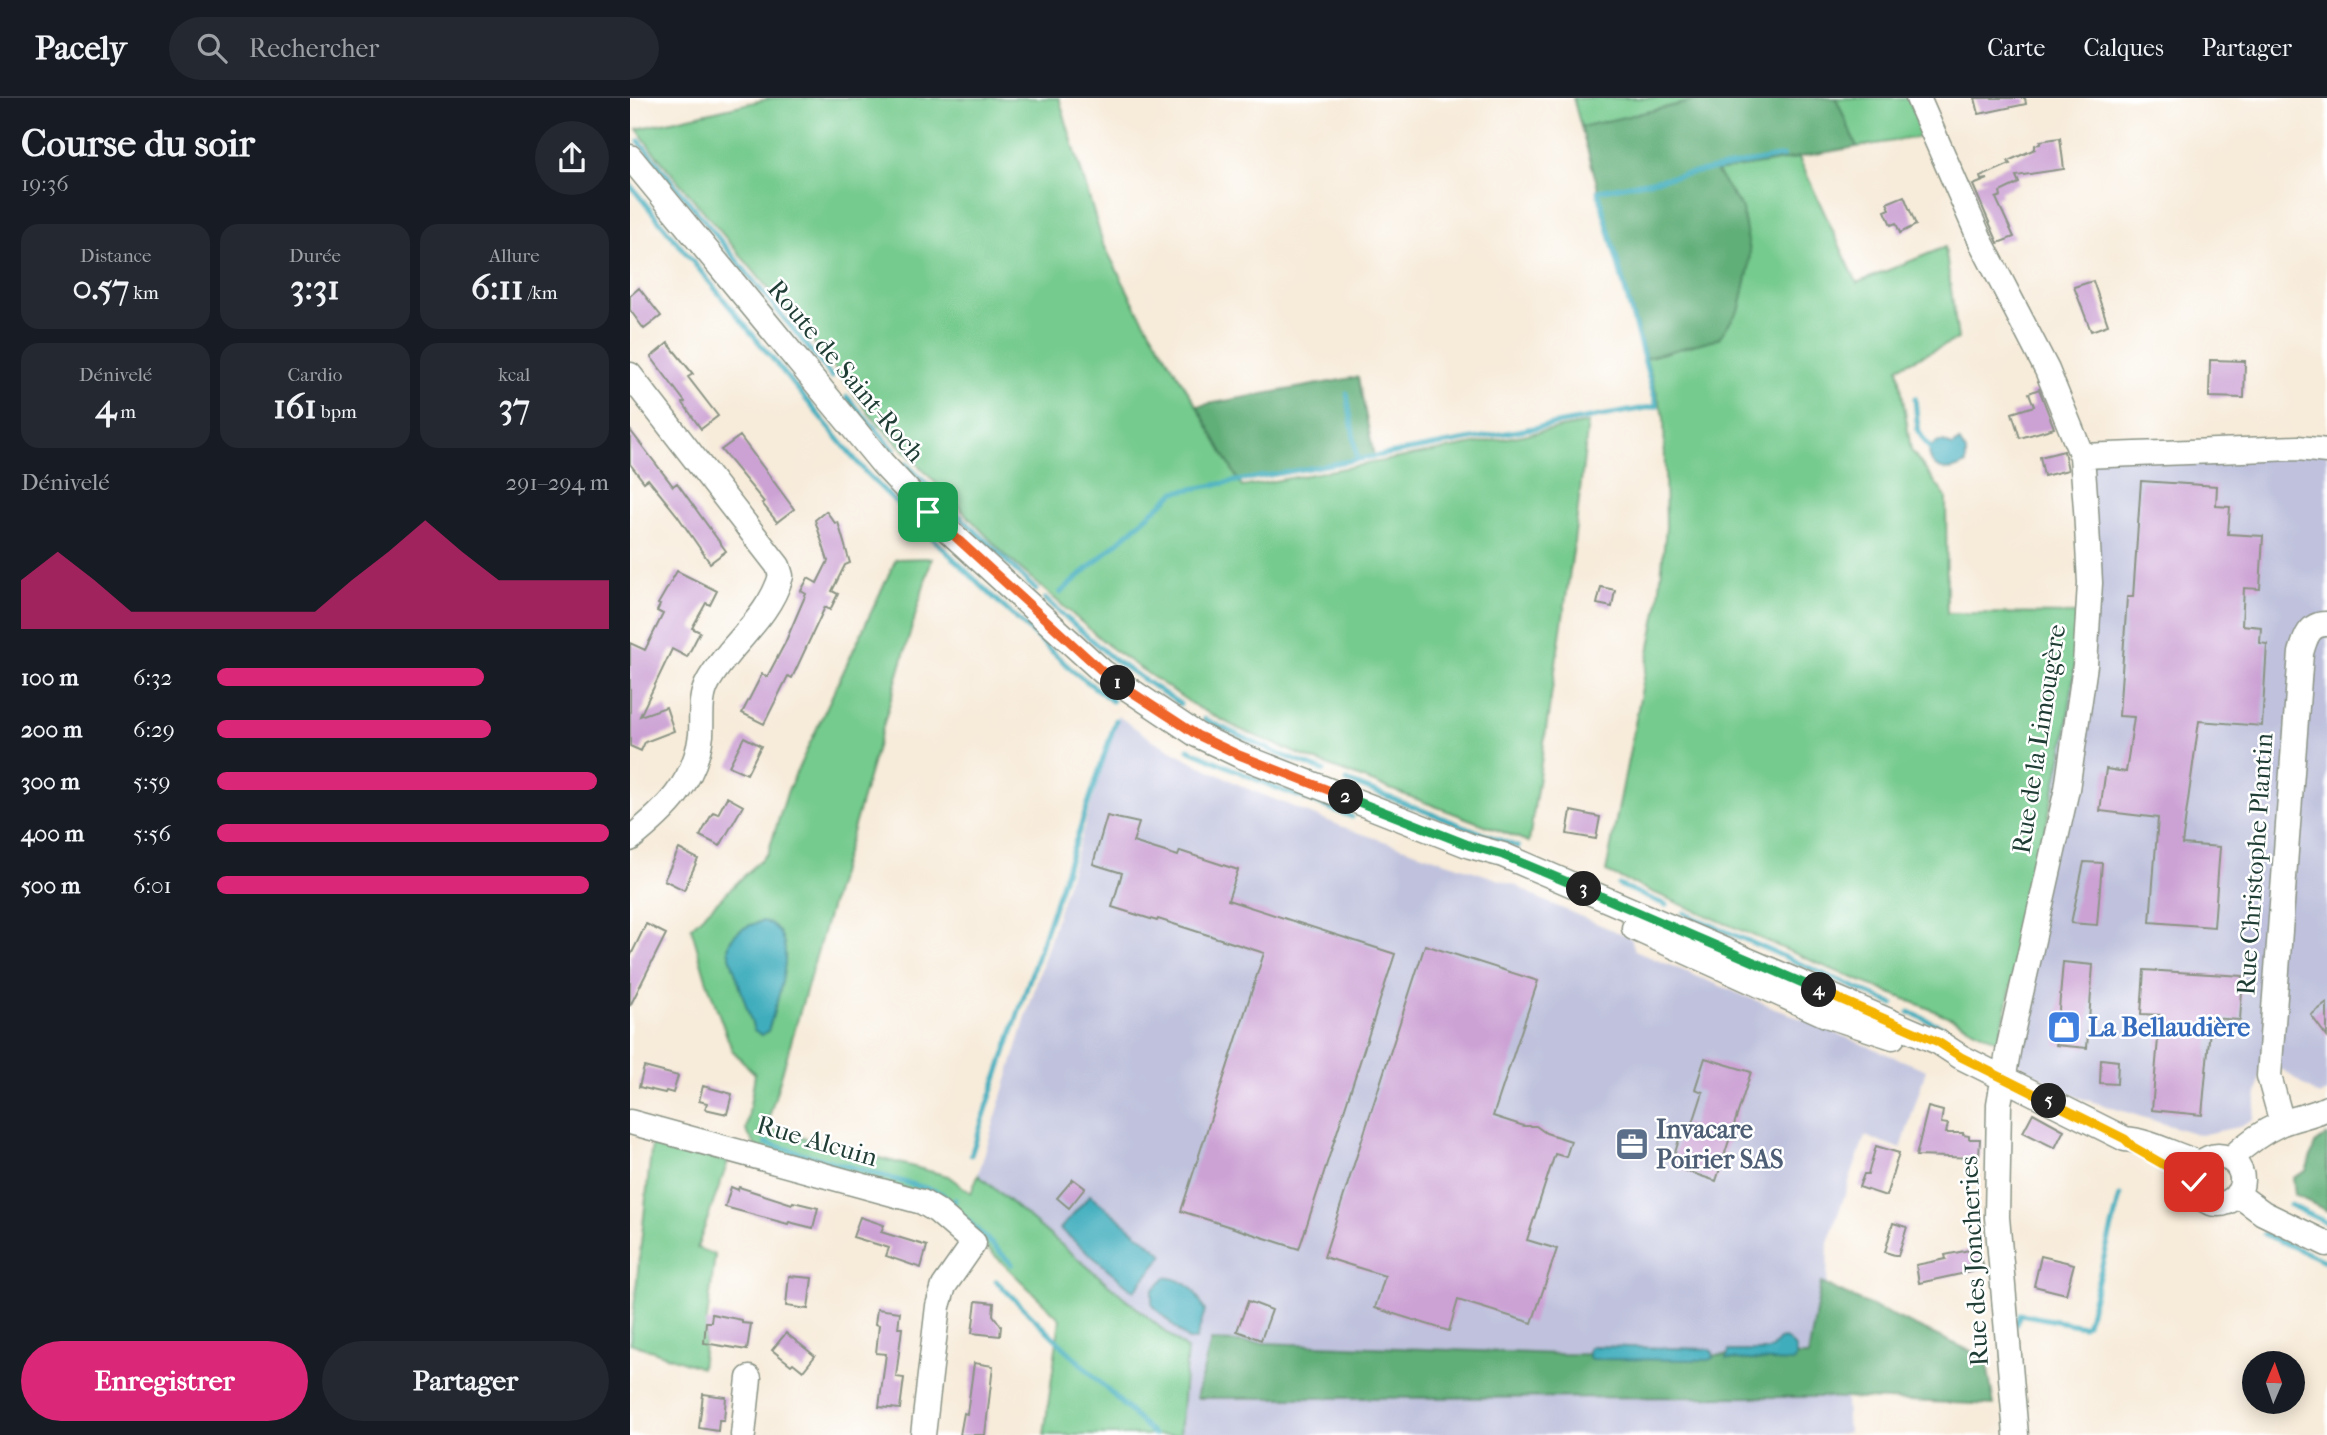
<!DOCTYPE html>
<html lang="fr">
<meta charset="utf-8">
<style>
:root{--surface:#171b24;--page:#242831;--text:#f1f3f6;--muted:#9ea1a6;--line:#363941;--accent:#db2777}
body{margin:0;font-family:"IM FELL French Canon",serif;background:var(--page);color:var(--text);height:100vh;display:flex;flex-direction:column;font-size:26px;white-space:nowrap}
*{box-sizing:border-box;margin:0}
p{font-size:23px;color:var(--muted)}
.icon{flex:none;width:38px;height:38px;fill:none;stroke:currentColor;stroke-width:2;stroke-linecap:round;stroke-linejoin:round}
.map{position:relative;flex:1;overflow:hidden}
.drawer{display:flex;flex-direction:column;background:var(--surface);width:630px}
.drawer>*{flex:none}
.needle{width:46px;rotate:2deg}
.fabs{position:absolute;left:1612px;top:1253px;display:grid;gap:14px}
.fabs a{display:grid;place-items:center;width:63px;height:63px;border-radius:50%;background:var(--surface);box-shadow:0 4px 18px #0003;font-size:35px}
.pin{position:absolute;display:grid;place-items:center;width:60px;height:60px;color:#fff;margin:-30px;border-radius:14px;box-shadow:0 4px 10px #0006}
.km{position:absolute;width:35px;height:35px;margin:-18px;border-radius:50%;background:#222;color:#fff;font-size:19px;line-height:35px;text-align:center}
.round{display:grid;place-items:center;flex:none;width:74px;height:74px;border-radius:37px;background:var(--page)}
.summary{display:flex;align-items:center;justify-content:space-between;height:119px;padding:0 21px}
h1{font-size:38px;font-weight:700;line-height:52px}
.metrics{display:grid;grid-template-columns:repeat(3,1fr);gap:10px;height:119px;padding:7px 21px}
.metrics div{display:grid;align-content:center;border-radius:18px;background:var(--page);text-align:center}
.metrics b{font-size:35px;font-weight:700}
.metrics small{font-size:19px;font-weight:400}
.metrics p{font-size:19px}
.chart{height:196px;padding:14px 21px}
.chart p{display:flex;justify-content:space-between}
.chart svg{width:100%;height:126px;margin-top:7px;fill:var(--accent);opacity:.7}
.cta{display:flex;gap:14px;margin-top:auto;padding:14px 21px}
.cta a{flex:1;height:80px;border-radius:42px;background:var(--accent);color:#fff;font-size:28px;font-weight:700;line-height:80px;text-align:center}
.cta a+a{background:var(--page);color:var(--text)}
ul{padding:0 21px;list-style:none;font-size:23px}
li{display:grid;grid-template-columns:112px 84px 1fr;align-items:center;height:52px}
li i{height:18px;border-radius:9px;background:var(--accent)}
header{display:flex;align-items:center;gap:42px;box-sizing:border-box;height:98px;padding:0 35px;background:var(--surface);border-bottom:2px solid var(--line)}
header strong{font-size:33px}
nav{display:flex;gap:38px;margin-inline-start:auto;font-size:24px}
.search{width:490px;height:63px;background:var(--page);display:flex;align-items:center;gap:18px;box-sizing:border-box;padding:0 24px;border-radius:38px;color:var(--muted);font-size:26px}
main{display:flex;flex:1;min-height:0}
.map>svg:first-child{display:block}
.industrial{fill:#c0c2dd}
.green{fill:#75ca8d;stroke:#4a8460;stroke-width:2}
.forest{fill:#60ae78;stroke:#407656;stroke-width:2}
.water{fill:#3fadbd;stroke:#2f7578;stroke-width:2}
.lines{fill:none;stroke-linecap:round;stroke-linejoin:round}
.stream{stroke:#3fadbd;stroke-width:5}
.building{fill:#cca2d4}
.minor-casing{stroke:#8b9486;stroke-width:27}
.minor{stroke:#fff;stroke-width:24}
.split-1-casing{stroke:#fff;stroke-width:14}
.split-2-casing{stroke:#fff;stroke-width:14}
.split-3-casing{stroke:#fff;stroke-width:14}
.split-4-casing{stroke:#fff;stroke-width:14}
.split-5-casing{stroke:#fff;stroke-width:14}
.split-6-casing{stroke:#fff;stroke-width:14}
.split-1{stroke:#f0652b;stroke-width:9}
.split-2{stroke:#f0652b;stroke-width:9}
.split-3{stroke:#22a559;stroke-width:9}
.split-4{stroke:#22a559;stroke-width:9}
.split-5{stroke:#f5b400;stroke-width:9}
.split-6{stroke:#f5b400;stroke-width:9}
.labels{text-anchor:middle;dominant-baseline:central;stroke-width:5;stroke-linejoin:round;paint-order:stroke}
.street-label{font-size:26px;fill:#1f3d34;stroke:#fff}
.shop-label{font-size:26px;font-weight:bold;fill:#366cbe;stroke:#fff;text-anchor:start}
.service-label{font-size:26px;font-weight:bold;fill:#4e5e75;stroke:#fff;text-anchor:start}
</style>
<header>
<strong>Pacely</strong>
<div class="search"><svg class="icon" aria-label="search" viewBox="0 0 24 24"><circle cx="10" cy="10" r="6"/><path d="M15 15l6 6"/></svg>Rechercher</div>
<nav><a>Carte</a><a>Calques</a><a>Partager</a></nav>
</header>
<main>
<section class="drawer">
<div class="summary"><div><h1>Course du soir</h1><p>19:36</p></div><a class="round"><svg class="icon" aria-label="share" viewBox="0 0 24 24"><path d="M12 15V3M7 8l5-5 5 5M5 13v7h14v-7"/></svg></a></div>
<div class="metrics">
<div><p>Distance</p><b>0.57<small> km</small></b></div>
<div><p>Durée</p><b>3:31</b></div>
<div><p>Allure</p><b>6:11<small> /km</small></b></div>
</div>
<div class="metrics">
<div><p>Dénivelé</p><b>4<small> m</small></b></div>
<div><p>Cardio</p><b>161<small> bpm</small></b></div>
<div><p>kcal</p><b>37</b></div>
</div>
<div class="chart"><p><span>Dénivelé</span>291–294 m</p>
<svg viewBox="0 0 160 44" preserveAspectRatio="none"><path d="M0 44V27L10 17L20 27L30 38L40 38L50 38L60 38L70 38L80 38L90 27L100 17L110 6L120 17L130 27L140 27L150 27L160 27V44z"/></svg>
</div>
<ul>
<li><b>100 m</b>6:32<i style="width:68%"></i></li>
<li><b>200 m</b>6:29<i style="width:70%"></i></li>
<li><b>300 m</b>5:59<i style="width:97%"></i></li>
<li><b>400 m</b>5:56<i style="width:100%"></i></li>
<li><b>500 m</b>6:01<i style="width:95%"></i></li>
</ul>
<div class="cta"><a>Enregistrer</a><a>Partager</a></div>
</section>
<div class="map">
<svg width="1697" height="1337" viewBox="0 0 1697 1337">
<rect width="100%" height="100%" fill="#fff"/>
<filter id="ink" filterUnits="userSpaceOnUse"><feTurbulence type="fractalNoise" baseFrequency=".0143" numOctaves="2"/><feDisplacementMap in="SourceGraphic" scale="14" xChannelSelector="R" yChannelSelector="G"/><feConvolveMatrix kernelMatrix="1 2 1 2 8 2 1 2 1" color-interpolation-filters="sRGB"/></filter>
<filter id="wash" filterUnits="userSpaceOnUse"><feTurbulence type="fractalNoise" baseFrequency=".00686" numOctaves="4" result="noise"/><feDisplacementMap in="SourceGraphic" scale="28" xChannelSelector="R" yChannelSelector="G"/><feGaussianBlur stdDeviation="1.57" result="paint"/><feColorMatrix in="noise" values="0 0 0 0 0 0 0 0 0 0 0 0 0 0 0 0 0 1.4 0 .05"/><feComposite in="paint" operator="in"/></filter>
<g filter="url(#wash)">
<rect width="100%" height="100%" fill="#f7ebd9"/>
<!-- industrial -->
<path class="industrial" d="M1697 352V994L1689 998 1653 972 1631 970 1623 1021 1608 1029 1570 1037 1444 998 1389 966 1386 954 1452 516 1446 356Z
M488 618 521 641 567 666 616 690 721 732 885 787 910 801 1001 840 1005 853 1296 972 1271 1051 1235 1038 1198 1145 1195 1276 1214 1275 1218 1334 1206 1337H550L557 1252 348 1077Z"/>
<!-- green -->
<path class="green" d="M142 0H429L473 145 507 211 567 308 612 389 958 325 943 453 899 744 668 656 609 631 565 608 482 551 376 458 242 319 199 263 22 52 7 31Z
M943 0H1077L951 29Z
M1206 0H1278L1296 38 1227 49Z
M1169 60 1227 185 1315 149 1328 241 1268 269 1281 352 1316 399 1317 515 1452 516 1435 642 1369 944 1322 920 1196 869 976 774 1028 508 1036 429 1034 319 1016 260 1089 240 1112 111 1086 73Z
M302 460 136 1030 318 1078 341 1095 348 1077 557 1252 550 1337H414L430 1221 309 1103 127 1050 116 1033 125 976 102 952 76 881 61 829 138 755 158 692 266 461Z
M22 1045 98 1064 67 1150 85 1157 71 1270 0 1245Z"/>
<!-- forest -->
<path class="forest" d="M1077 0H1206L1227 49 1086 73 1112 111 1120 154 1119 170 1110 210 1089 240 1016 260 951 29Z
M728 279 744 358 609 384 567 308Z
M1697 1037V1113L1665 1097 1663 1080 1676 1073 1685 1046Z
M1191 1185 1356 1260 1364 1307 1191 1299 566 1300 581 1243 930 1256 1178 1258Z"/>
<!-- water -->
<path class="water" d="M1329 343 1336 354V366C1298 387 1289 343 1312 344 1316 344 1319 347 1323 348Z
M133 823C175 834 146 905 138 933L132 937 124 932 98 852C99 834 118 827 133 823Z
M460 1097 534 1157 504 1193 430 1131Z
M536 1179C561 1184 564 1191 575 1213L566 1242H558L522 1207V1193Z
M1155 1241C1164 1246 1167 1251 1166 1261L1163 1264 1096 1261 1099 1253H1135L1141 1251 1149 1242Z
M962 1248 1078 1251 1083 1254V1260L1078 1262 961 1261 958 1258V1251Z"/>
<g class="lines">
<!-- stream -->
<path class="stream" d="M9 43 202 279
M0 87 237 376 365 501 442 572 482 603
M717 295 727 361
M217 299 264 352
M1285 300 1288 333 1301 352
M276 366 406 492
M430 495 545 394 1027 308 968 93 1153 58
M415 501 483 561 550 606
M574 621 649 656 694 673
M558 651 641 688 722 719
M717 683 888 749
M989 787 1036 807
M1054 815 1263 906
M1279 914 1313 929
M135 1045 306 1093 312 1096 322 1107
M341 1057 486 622
M325 1102 322 1107 382 1166
M1660 1107 1697 1125
M1634 1136 1697 1164
M366 1183 524 1337
M1386 1226 1390 1216 1453 1228 1457 1225 1490 1098"/>
</g>
<g id="blocks">
<!-- building -->
<path class="building" d="M1345 0H1395L1396 6 1349 16Z
M1430 40 1434 71 1386 78 1389 85 1370 94 1371 98 1366 100 1384 139 1368 145 1343 87 1358 81 1351 82 1350 79 1380 66 1378 63 1405 51V47L1410 46V43Z
M1274 98 1286 127 1270 135 1266 125 1261 127 1255 113 1260 111 1257 105Z
M1463 183 1478 227 1461 233 1444 189Z
M9 190 31 218 14 231 0 212V198Z
M38 245 63 276 58 279 88 318 71 331 53 305 55 304 21 259Z
M1580 262 1615 263 1614 300 1579 299Z
M1409 291 1424 330 1390 340 1382 315 1404 308 1399 295Z
M0 332 43 388 47 385 96 453 80 465 47 417 18 381 14 384 0 366Z
M110 338 164 411 147 424 132 405 134 404 91 352Z
M1434 353 1438 372 1414 378 1410 359Z
M1511 383 1587 388 1586 408 1600 409 1598 436 1633 438 1630 491 1614 490 1612 527 1631 529 1630 545 1637 546 1632 628 1569 623 1552 746 1590 749 1584 829 1520 824 1528 720 1470 713 1476 671 1496 674 1504 619 1489 618 1497 499H1503Z
M196 413 205 425 208 424 220 465 215 467 202 493 208 496 200 512 195 509 162 580 158 578 134 626 112 615 132 576 137 579 155 545 176 496 171 493 178 480 187 485 198 463 185 422Z
M47 473 87 493 80 507 76 505 62 530 70 534 57 559 42 551 10 618 36 609 44 633 15 644 11 653 0 648V545L15 552 33 516 27 513 30 507 28 506Z
M971 489 985 492 982 509 967 506Z
M114 639 131 648 117 676 99 668Z
M97 699 113 708 90 748 70 738 83 714 88 716Z
M941 713 970 719 966 741 937 736Z
M477 718 509 725 503 744 548 758 550 753 608 772 598 802 765 856 669 1151 551 1113 634 855 528 821 527 823 482 809 492 775 463 766Z
M49 751 68 761 54 792 34 782Z
M1454 764 1472 765 1467 827 1441 825Z
M16 826 36 836 0 908V859Z
M795 847 908 883 863 1018 894 1028H906L916 1035 941 1043 936 1059 925 1056 897 1142 927 1151 902 1225 828 1202 819 1233 745 1210 755 1178 694 1159Z
M1433 864 1463 867 1457 950 1426 947Z
M1514 872 1613 878 1610 922 1581 920 1572 1017 1522 1012 1530 917 1511 916Z
M1697 905V939L1681 917Z
M1075 960 1121 974 1086 1083 1041 1068 1054 1025 1062 1028 1073 994 1065 991Z
M1471 961 1488 963 1487 986 1470 985Z
M14 969 48 978 43 995 36 993 35 995 9 989Z
M73 988 102 996 97 1016 75 1011 77 1005 69 1003Z
M1298 1009 1313 1013 1311 1025 1318 1026 1316 1035H1333V1037L1339 1038V1041H1350L1349 1060 1286 1058Z
M1403 1015 1434 1032 1425 1050 1393 1034Z
M1246 1048 1269 1055 1256 1098 1229 1089 1234 1076H1238Z
M443 1081 455 1090 439 1110 427 1100Z
M101 1089 108 1092 109 1089 162 1106 163 1104 188 1110 183 1130 159 1124 158 1126 95 1109Z
M230 1119 254 1127 251 1134 297 1148 291 1170 256 1158 259 1150 223 1139Z
M1263 1125 1277 1129 1268 1158 1255 1154Z
M1349 1150 1354 1171 1289 1185 1286 1167 1316 1161 1315 1157Z
M1411 1158 1444 1166 1436 1196 1404 1188Z
M159 1178 182 1180 178 1211 156 1208Z
M346 1203 364 1205 363 1217 371 1228 370 1238 342 1235Z
M618 1203 642 1212 631 1242 607 1233Z
M247 1211 270 1214 268 1230H272L266 1279 274 1280 270 1311 249 1309 256 1256 246 1255 249 1227 245 1226Z
M82 1216 112 1222V1225L121 1226 117 1252 74 1245 76 1224H81Z
M156 1235 185 1258 173 1273 163 1265 161 1267 142 1252Z
M344 1265 363 1268 355 1337H330L334 1315 337 1316Z
M73 1296 96 1299 94 1322H89L88 1333 69 1330Z"/>
</g>
</g>
<g filter="url(#ink)">
<use href="#blocks" fill-opacity="0" stroke="#8b9486" stroke-width="2"/>
<g class="lines">
<!-- minor casing -->
<g class="minor-casing">
<path id="minor" d="M1288 0 1352 146 1417 272 1452 358 1456 411 1460 485 1455 567 1437 691 1379 948 1369 1006 1367 1119 1386 1337
M0 59 252 365 298 414 473 574 567 637 609 657 840 748 873 757 1308 944 1331 959 1495 1041C1521 1043 1545 1058 1571 1065
M0 277 148 468 151 478C138 522 99 546 78 584 69 600 72 620 71 637 65 685 35 713 0 741
M1452 358 1668 350 1697 353
M1004 830 1196 917 1263 939
M0 1024 292 1104 307 1113 344 1145 314 1188 308 1208 293 1337
M1652 1025 1639 978 1671 555C1675 541 1679 525 1697 526
M1564 1082a24 24 0 1 1 48 0a24 24 0 1 1-48 0Z
M1600 1061C1615 1047 1630 1035 1650 1026 1665 1019 1682 1018 1697 1010
M1607 1096 1633 1115 1697 1146
M113 1337 119 1280"/>
</g>
<!-- minor -->
<use href="#minor" class="minor"/>
</g>
</g>
<g class="lines" filter="url(#ink)">
<!-- split-1 casing -->
<g class="split-1-casing">
<path id="split-1" d="M298 414 473 574 488 585"/>
</g>
<!-- split-2 casing -->
<g class="split-2-casing">
<path id="split-2" d="M488 585 567 637 609 657 716 699"/>
</g>
<!-- split-3 casing -->
<g class="split-3-casing">
<path id="split-3" d="M716 699 841 748 873 757 954 791"/>
</g>
<!-- split-4 casing -->
<g class="split-4-casing">
<path id="split-4" d="M954 791 1189 892"/>
</g>
<!-- split-5 casing -->
<g class="split-5-casing">
<path id="split-5" d="M1189 892 1308 944 1331 959 1419 1003"/>
</g>
<!-- split-6 casing -->
<g class="split-6-casing">
<path id="split-6" d="M1419 1003 1495 1041 1503 1049 1564 1084"/>
</g>
<!-- split-1 -->
<use href="#split-1" class="split-1"/>
<!-- split-2 -->
<use href="#split-2" class="split-2"/>
<!-- split-3 -->
<use href="#split-3" class="split-3"/>
<!-- split-4 -->
<use href="#split-4" class="split-4"/>
<!-- split-5 -->
<use href="#split-5" class="split-5"/>
<!-- split-6 -->
<use href="#split-6" class="split-6"/>
</g>
<!-- icons -->
<defs>
<g id="shop-square" transform="scale(1.75)"><rect x="-9" y="-9" width="18" height="18" rx="4" fill="#3f7fe0" stroke="#fff"/><path d="M-5-2.5h2.3a2.7 3.5 0 0 1 5.4 0H5L5.5 6h-11ZM-1.5-2.5h3a1.5 2.3 0 0 0-3 0Z" fill="#fff"/></g>
<g id="office-square" transform="scale(1.75)"><rect x="-9" y="-9" width="18" height="18" rx="4" fill="#5c6f8a" stroke="#fff"/><path d="M-6-3h4V-5.5h4V-3h4V5H-6ZM-1-4.5V-3h2v-1.5ZM-6 0V1H6V0Z" fill="#fff"/></g>
</defs>
<g fill-rule="evenodd">
<use href="#shop-square" x="1434" y="929"/>
<use href="#office-square" x="1002" y="1046"/>
</g>
<g class="labels">
<!-- street labels -->
<g class="street-label">
<text transform="translate(216 273) rotate(50)">Route de Saint-Roch</text>
<text transform="translate(1409 641) rotate(-81)">Rue de la Limougère</text>
<text transform="translate(1625 766) rotate(-86)">Rue Christophe Plantin</text>
<text transform="translate(187 1043) rotate(16)">Rue Alcuin</text>
<text transform="translate(1344 1163) rotate(-93)">Rue des Joncheries</text>
</g>
<!-- shop labels -->
<g class="shop-label">
<text x="1458" y="929">La Bellaudière</text>
</g>
<!-- service labels -->
<g class="service-label">
<text x="1026" y="1031">Invacare<tspan x="1026" dy="30">Poirier SAS</tspan></text>
</g>
</g>
</svg>
<div class="fabs">
<a><svg class="needle" viewBox="-14 -14 28 28"><path d="M0-13l5 13h-10z" fill="#e53935"/><path d="M0 13l5-13h-10z" fill="#9ea1a6"/></svg></a>
</div>
<div class="pin" style="left:298px;top:414px;background:#1e9e55"><svg class="icon" aria-label="arrive" viewBox="0 0 24 24"><path d="M6 21V4h12l-3 4 3 4H6"/></svg></div>
<div class="pin" style="left:1564px;top:1084px;background:#d93025"><svg class="icon" aria-label="check" viewBox="0 0 24 24"><path d="M5 12l5 5 9-10"/></svg></div>
<b class="km" style="left:488px;top:585px">1</b>
<b class="km" style="left:716px;top:699px">2</b>
<b class="km" style="left:954px;top:791px">3</b>
<b class="km" style="left:1189px;top:892px">4</b>
<b class="km" style="left:1419px;top:1003px">5</b>
</div>
</main>
